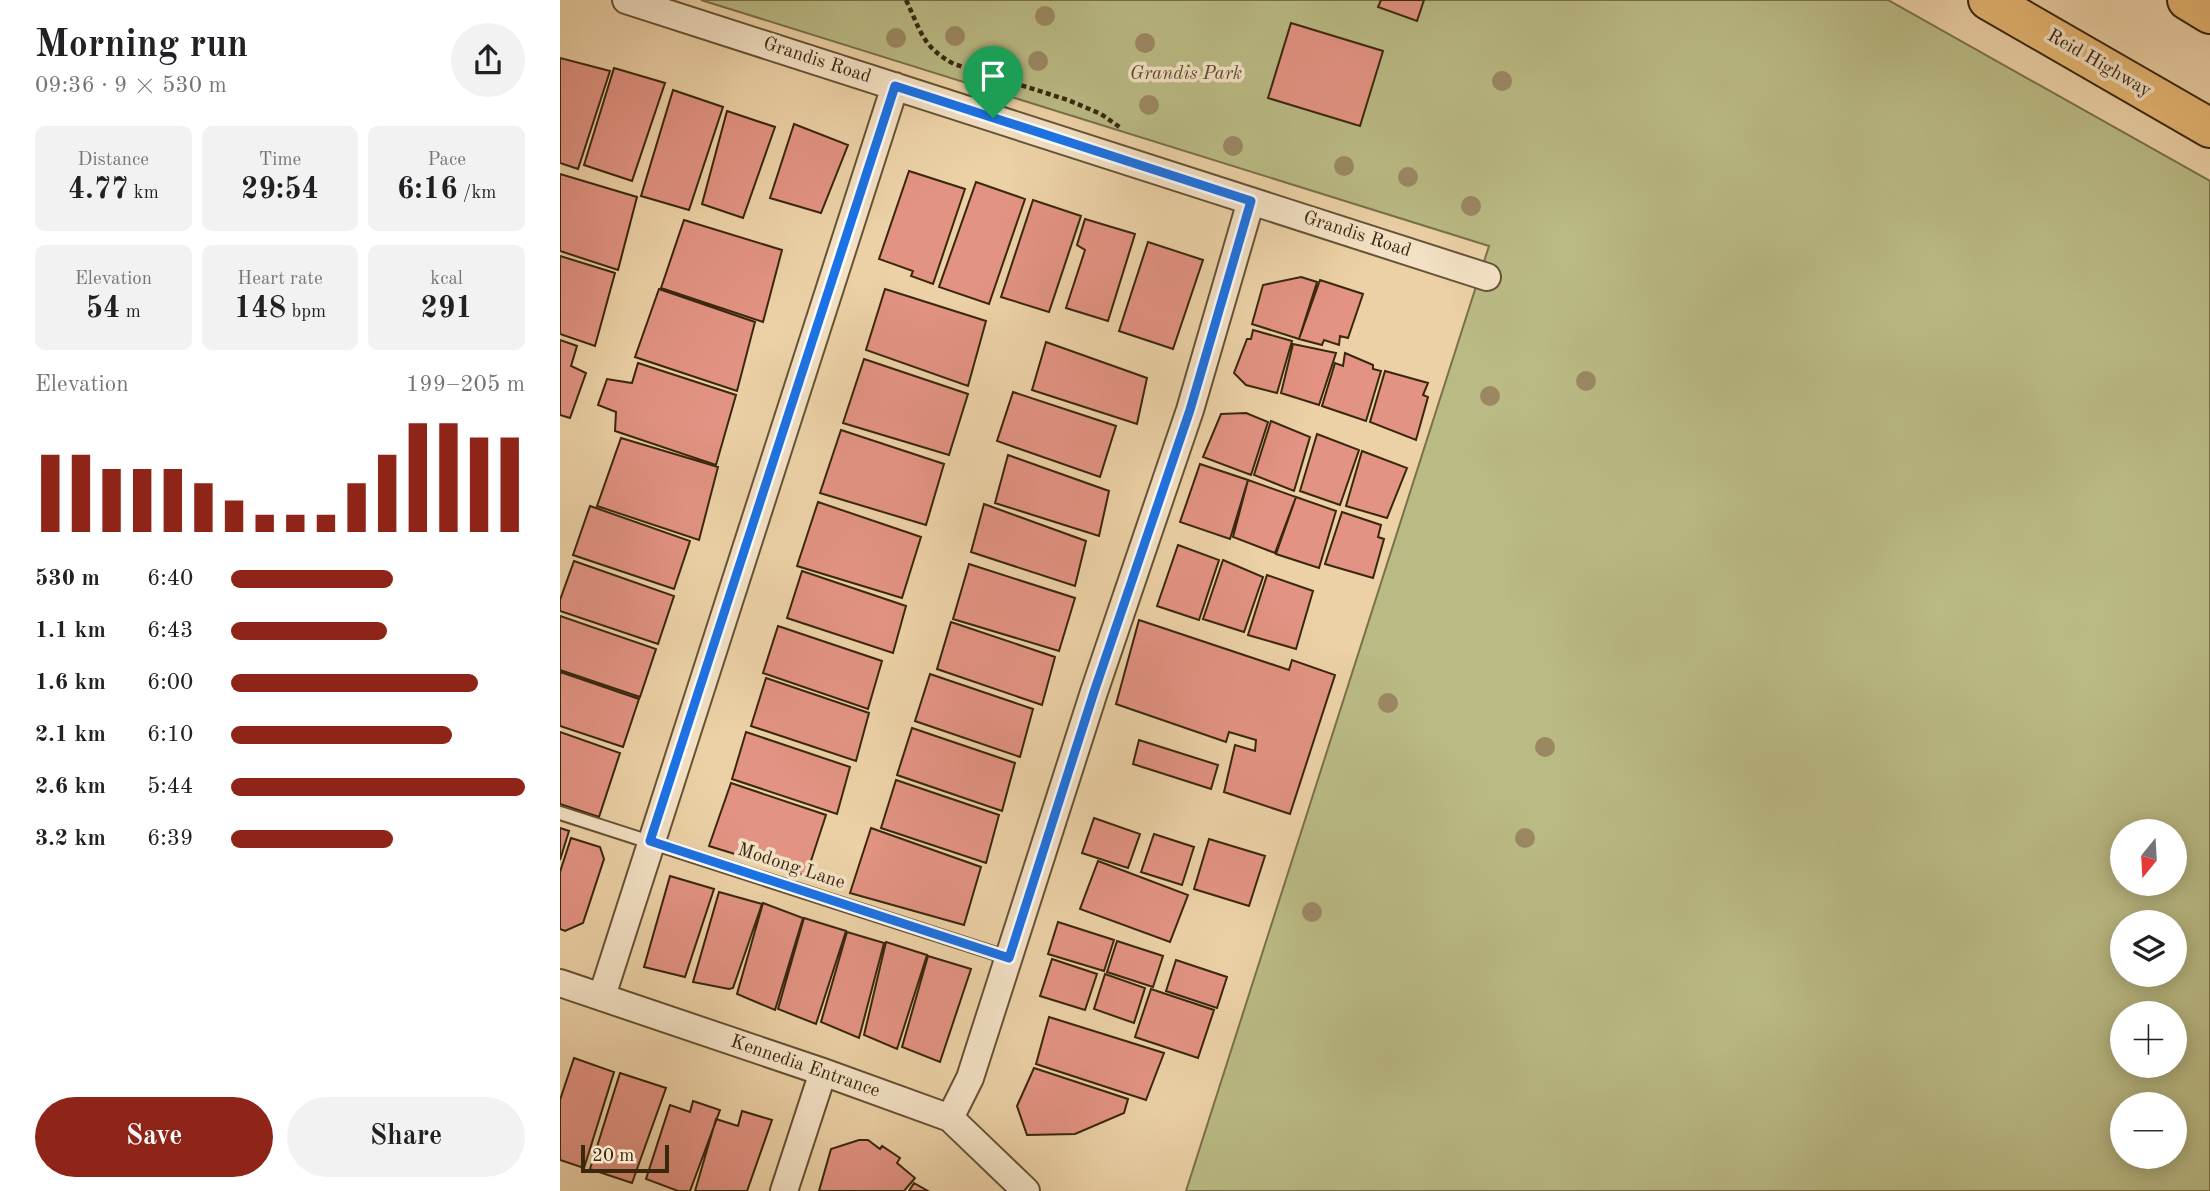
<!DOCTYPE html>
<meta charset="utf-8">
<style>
:root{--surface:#fff;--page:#f2f2f2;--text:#202124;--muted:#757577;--accent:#8f2418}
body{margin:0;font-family:"Old Standard TT",serif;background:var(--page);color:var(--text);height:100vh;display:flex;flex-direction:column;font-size:26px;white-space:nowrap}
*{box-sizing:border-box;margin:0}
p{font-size:23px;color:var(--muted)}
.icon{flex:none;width:38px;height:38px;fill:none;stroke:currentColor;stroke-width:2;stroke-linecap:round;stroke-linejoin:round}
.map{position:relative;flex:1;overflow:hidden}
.side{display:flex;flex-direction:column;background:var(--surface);width:560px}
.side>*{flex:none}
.needle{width:46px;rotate:198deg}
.tools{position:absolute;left:1550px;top:819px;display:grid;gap:14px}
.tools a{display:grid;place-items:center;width:77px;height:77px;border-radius:50%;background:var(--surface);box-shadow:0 4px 18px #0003;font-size:35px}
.scale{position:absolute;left:21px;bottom:18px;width:88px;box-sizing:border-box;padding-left:7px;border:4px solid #39270e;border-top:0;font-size:19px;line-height:24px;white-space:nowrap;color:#39270e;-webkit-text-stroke:5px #f3e1c5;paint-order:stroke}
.pin{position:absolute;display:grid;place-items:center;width:60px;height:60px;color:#fff;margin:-72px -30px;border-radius:50% 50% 50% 0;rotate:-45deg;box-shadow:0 0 7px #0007}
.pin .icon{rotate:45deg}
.round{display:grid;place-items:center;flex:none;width:74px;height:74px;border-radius:37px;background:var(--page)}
.summary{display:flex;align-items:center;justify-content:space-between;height:119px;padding:0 35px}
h1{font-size:38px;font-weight:800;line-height:52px}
.stats{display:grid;grid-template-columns:repeat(3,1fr);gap:10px;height:119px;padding:7px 35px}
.stats div{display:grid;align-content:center;border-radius:10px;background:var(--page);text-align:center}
.stats b{font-size:30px;font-weight:800}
.stats small{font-size:19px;font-weight:400}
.stats p{font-size:19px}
.chart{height:196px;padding:14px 35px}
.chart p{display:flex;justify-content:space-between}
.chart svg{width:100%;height:126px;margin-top:7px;stroke:var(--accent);stroke-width:6}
.primary-button{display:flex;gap:14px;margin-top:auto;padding:14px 35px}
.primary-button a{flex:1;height:80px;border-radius:42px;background:var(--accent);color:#fff;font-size:28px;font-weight:800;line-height:80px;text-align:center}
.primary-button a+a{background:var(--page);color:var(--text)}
ul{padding:0 35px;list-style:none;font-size:23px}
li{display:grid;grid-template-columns:112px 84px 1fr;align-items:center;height:52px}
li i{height:18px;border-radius:9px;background:var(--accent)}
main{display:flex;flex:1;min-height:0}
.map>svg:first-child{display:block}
.green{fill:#baba84;stroke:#7a7049;stroke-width:2;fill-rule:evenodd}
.building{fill:#e39383;stroke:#39270e;stroke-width:2}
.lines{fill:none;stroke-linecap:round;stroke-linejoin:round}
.service-casing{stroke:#665234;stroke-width:16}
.minor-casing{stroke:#665234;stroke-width:30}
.trunk-casing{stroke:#39270e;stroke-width:42}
.path{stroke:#39270e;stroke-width:4.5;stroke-dasharray:5 3.5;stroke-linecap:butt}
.service{stroke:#f3e1c5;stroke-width:12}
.minor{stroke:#f3e1c5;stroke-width:26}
.trunk{stroke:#e6b873;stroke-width:38}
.tree{fill:#9b8863}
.route-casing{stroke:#fff;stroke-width:14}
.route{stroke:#1a73e8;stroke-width:9}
.labels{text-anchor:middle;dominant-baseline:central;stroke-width:7;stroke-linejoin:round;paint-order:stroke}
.street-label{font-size:19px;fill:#39270e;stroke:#f3e1c5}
.park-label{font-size:19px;font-style:italic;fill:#594c2c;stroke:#f3e1c5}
</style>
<main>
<section class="side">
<div class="summary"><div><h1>Morning run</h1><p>09:36 · 9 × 530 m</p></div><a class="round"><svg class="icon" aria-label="share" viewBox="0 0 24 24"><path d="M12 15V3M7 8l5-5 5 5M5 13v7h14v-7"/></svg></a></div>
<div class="stats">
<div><p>Distance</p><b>4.77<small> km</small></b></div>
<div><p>Time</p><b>29:54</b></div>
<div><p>Pace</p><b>6:16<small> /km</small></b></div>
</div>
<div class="stats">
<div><p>Elevation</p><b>54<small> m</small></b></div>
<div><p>Heart rate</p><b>148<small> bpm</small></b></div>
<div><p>kcal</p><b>291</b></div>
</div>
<div class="chart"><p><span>Elevation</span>199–205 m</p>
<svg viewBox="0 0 160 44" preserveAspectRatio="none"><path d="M5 44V17M15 44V17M25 44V22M35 44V22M45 44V22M55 44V27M65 44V33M75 44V38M85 44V38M95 44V38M105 44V27M115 44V17M125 44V6M135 44V6M145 44V11M155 44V11"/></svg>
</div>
<ul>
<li><b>530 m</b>6:40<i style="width:55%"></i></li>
<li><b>1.1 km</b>6:43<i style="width:53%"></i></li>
<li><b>1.6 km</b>6:00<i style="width:84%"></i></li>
<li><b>2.1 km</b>6:10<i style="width:75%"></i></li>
<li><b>2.6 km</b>5:44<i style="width:100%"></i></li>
<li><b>3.2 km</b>6:39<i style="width:55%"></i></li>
</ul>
<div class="primary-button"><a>Save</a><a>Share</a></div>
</section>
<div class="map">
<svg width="1650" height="1191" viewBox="0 0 1650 1191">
<rect width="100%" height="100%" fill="#ecd1a6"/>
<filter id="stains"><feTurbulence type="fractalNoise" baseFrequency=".00286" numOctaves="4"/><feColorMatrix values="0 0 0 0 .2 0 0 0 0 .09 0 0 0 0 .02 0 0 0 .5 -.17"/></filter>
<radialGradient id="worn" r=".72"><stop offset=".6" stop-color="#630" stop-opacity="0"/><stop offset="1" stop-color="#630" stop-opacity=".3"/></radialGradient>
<!-- green -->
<path class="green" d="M141 0H1328L1650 181V1191H626L929 246ZM1563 831H1615V884H1563ZM1563 922H1615V975H1563ZM1563 1013H1615V1066H1563ZM1563 1104H1615V1157H1563Z"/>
<!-- building -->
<path class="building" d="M821 0H864L857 21 818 7Z
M731 23 823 51 800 126 708 98Z
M0 58 50 71 18 169 0 163Z
M54 68 105 83 72 181 24 165Z
M113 90 163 107 129 210 81 196Z
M167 111 215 127 183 218 142 204Z
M234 124 288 145 261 213 210 198Z
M349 171 405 189 373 284 351 276 353 271 319 259Z
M0 174 77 197 58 270 0 251Z
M416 182 465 199 429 304 379 287Z
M473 200 521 216 489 312 441 297Z
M525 219 575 234 548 321 506 308 525 250 517 245Z
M124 220 222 250 203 322 101 288Z
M588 242 643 260 613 349 559 331Z
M0 256 55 273 35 346 0 334Z
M741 277 757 282 739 339 692 324 703 285Z
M760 280 803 294 788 338 780 336 779 345 764 340 762 345 739 339Z
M99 289 195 322 177 391 75 357Z
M325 289 426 321 408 386 306 350Z
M693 330 732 341 717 393 686 385 674 373 687 339H691Z
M0 340 17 346 11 366 26 373 10 418 0 415Z
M486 342 587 378 577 424 472 390Z
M733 344 776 353 759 405 721 393Z
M785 353 813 365V369L821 371 806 421 762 406 775 363 783 366Z
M304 359 408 394 389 455 283 423Z
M78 363 176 395 156 465 55 431 56 412 38 405 47 379 72 383Z
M825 371 868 383 863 395 868 397 856 440 810 422Z
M453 392 556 426 540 477 437 441Z
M686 413 708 422 691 475 643 457 661 414Z
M711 421 750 437 734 491 694 475Z
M281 430 384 464 366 525 260 493Z
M757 434 799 450 780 505 740 491Z
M61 438 158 467 139 540 37 506Z
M802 451 847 468 827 518 786 506Z
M448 455 549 491 539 536 435 503Z
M640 464 688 480 670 539 620 522Z
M688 480 736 497 715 553 673 537Z
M736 497 776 511 759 568 716 554Z
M258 502 361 537 342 598 237 566Z
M424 504 526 541 515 586 411 552Z
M30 506 130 541 114 589 13 555Z
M782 512 821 525 818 537 824 539 813 578 765 564Z
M618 545 659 560 639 620 597 606Z
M663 560 703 577 684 632 643 619Z
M14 561 114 596 98 644 0 611V600Z
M409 564 515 598 499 651 393 619Z
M242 571 346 606 333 653 227 618Z
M707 575 753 591 736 649 688 635Z
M0 616 96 649 80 697 0 670Z
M579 620 729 670 732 660 775 675 730 814 664 792 675 745 695 751 696 740 669 732 666 742 556 704Z
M391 622 495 657 482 705 377 669Z
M218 626 322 661 308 709 203 673Z
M0 672 79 699 63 747 0 726Z
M370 674 473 709 460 757 355 721Z
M206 678 309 713 296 761 191 726Z
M352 728 455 763 442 811 337 775Z
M0 732 60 753 39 817 0 804Z
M186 732 290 767 277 814 172 779Z
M579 740 658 765 651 789 573 764Z
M336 780 439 815 426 863 321 828Z
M171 783 266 815 246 876 149 846Z
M534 818 580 834 568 868 522 853Z
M0 828 9 831 0 860Z
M311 828 421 867 404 925 290 893Z
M594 834 634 847 622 885 581 872Z
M11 838 40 847 44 859 23 923 5 931 0 929V872Z
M649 839 705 856 689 906 634 889Z
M538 861 628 895 610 942 520 909Z
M110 876 154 889 125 977 84 967Z
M159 892 202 904 173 988 169 989 133 982Z
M203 903 243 918 215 1010 177 994Z
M244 918 286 931 256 1024 218 1009Z
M498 922 554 940 544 971 488 954Z
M287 932 324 943 299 1038 261 1022Z
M557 941 603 956 593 987 547 972Z
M326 942 367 955 337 1049 304 1035Z
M368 956 411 969 380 1062 342 1047Z
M492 959 537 974 525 1010 480 996Z
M616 960 667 977 657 1008 606 991Z
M545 974 585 988 574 1023 534 1009Z
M591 989 654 1010 638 1058 575 1037Z
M489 1017 604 1053 586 1100 476 1064Z
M14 1058 54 1072 24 1168 0 1160V1100Z
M474 1068 568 1099 564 1113 515 1134 467 1135 457 1106Z
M60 1073 106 1088 72 1183 30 1169Z
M133 1101 160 1110 130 1191H118L86 1179 110 1105 130 1112Z
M182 1111 212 1120 187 1191H135L156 1119 178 1126Z
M299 1140H308L320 1149 322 1146 340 1158 337 1163 355 1178 344 1191H259L271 1149Z
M354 1183 368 1191H349Z"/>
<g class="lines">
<!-- service casing -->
<g class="service-casing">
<path id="service" d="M0 813 449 958"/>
</g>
<!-- minor casing -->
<g class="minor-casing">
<path id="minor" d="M66 0 927 277
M0 983 263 1072 390 1118 466 1191
M42 996 335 86
M390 1118 410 1078 534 692 630 410 691 201
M224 1191 263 1072"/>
</g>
<!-- trunk casing -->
<g class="trunk-casing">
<path id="trunk" d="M1428 0 1650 128
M1627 0 1650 14"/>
</g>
<!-- path -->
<path class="path" d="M346 0C361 31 362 47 394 64L508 100 541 114 561 128"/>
<!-- service -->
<use href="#service" class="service"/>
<!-- minor -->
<use href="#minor" class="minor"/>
<!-- trunk -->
<use href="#trunk" class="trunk"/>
</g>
<!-- trees -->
<g class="tree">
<circle cx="485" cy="16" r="10"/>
<circle cx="395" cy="36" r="10"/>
<circle cx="336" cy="38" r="10"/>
<circle cx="585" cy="43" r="10"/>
<circle cx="478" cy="61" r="10"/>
<circle cx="942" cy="81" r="10"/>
<circle cx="589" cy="105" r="10"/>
<circle cx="673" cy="146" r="10"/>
<circle cx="784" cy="166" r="10"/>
<circle cx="848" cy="177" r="10"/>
<circle cx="911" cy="206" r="10"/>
<circle cx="1026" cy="381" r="10"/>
<circle cx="930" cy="396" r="10"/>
<circle cx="828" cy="703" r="10"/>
<circle cx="985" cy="747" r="10"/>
<circle cx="965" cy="838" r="10"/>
<circle cx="752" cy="912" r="10"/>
</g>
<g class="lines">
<!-- route casing -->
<g class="route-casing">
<path id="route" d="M335 86 691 201 630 410 534 692 449 958 90 841Z"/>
</g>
<!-- route -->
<use href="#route" class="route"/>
</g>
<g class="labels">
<!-- street labels -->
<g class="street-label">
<text transform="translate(257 61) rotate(18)">Grandis Road</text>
<text transform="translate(1539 64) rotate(30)">Reid Highway</text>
<text transform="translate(797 235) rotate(18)">Grandis Road</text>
<text transform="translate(231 867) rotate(18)">Modong Lane</text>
<text transform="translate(245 1067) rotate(19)">Kennedia Entrance</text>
</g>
<!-- park labels -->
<g class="park-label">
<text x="626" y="74">Grandis Park</text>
</g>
</g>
<rect width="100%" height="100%" filter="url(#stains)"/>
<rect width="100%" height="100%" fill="url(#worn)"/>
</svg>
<div class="tools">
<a><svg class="needle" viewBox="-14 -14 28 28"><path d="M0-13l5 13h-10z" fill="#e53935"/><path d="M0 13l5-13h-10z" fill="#757577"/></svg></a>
<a><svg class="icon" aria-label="layers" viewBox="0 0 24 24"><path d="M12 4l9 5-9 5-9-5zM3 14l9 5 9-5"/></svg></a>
<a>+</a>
<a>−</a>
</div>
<div class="scale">20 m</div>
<div class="pin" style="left:433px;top:118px;background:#1e9e55"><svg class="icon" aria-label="arrive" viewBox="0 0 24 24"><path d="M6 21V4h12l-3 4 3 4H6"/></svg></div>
</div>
</main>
